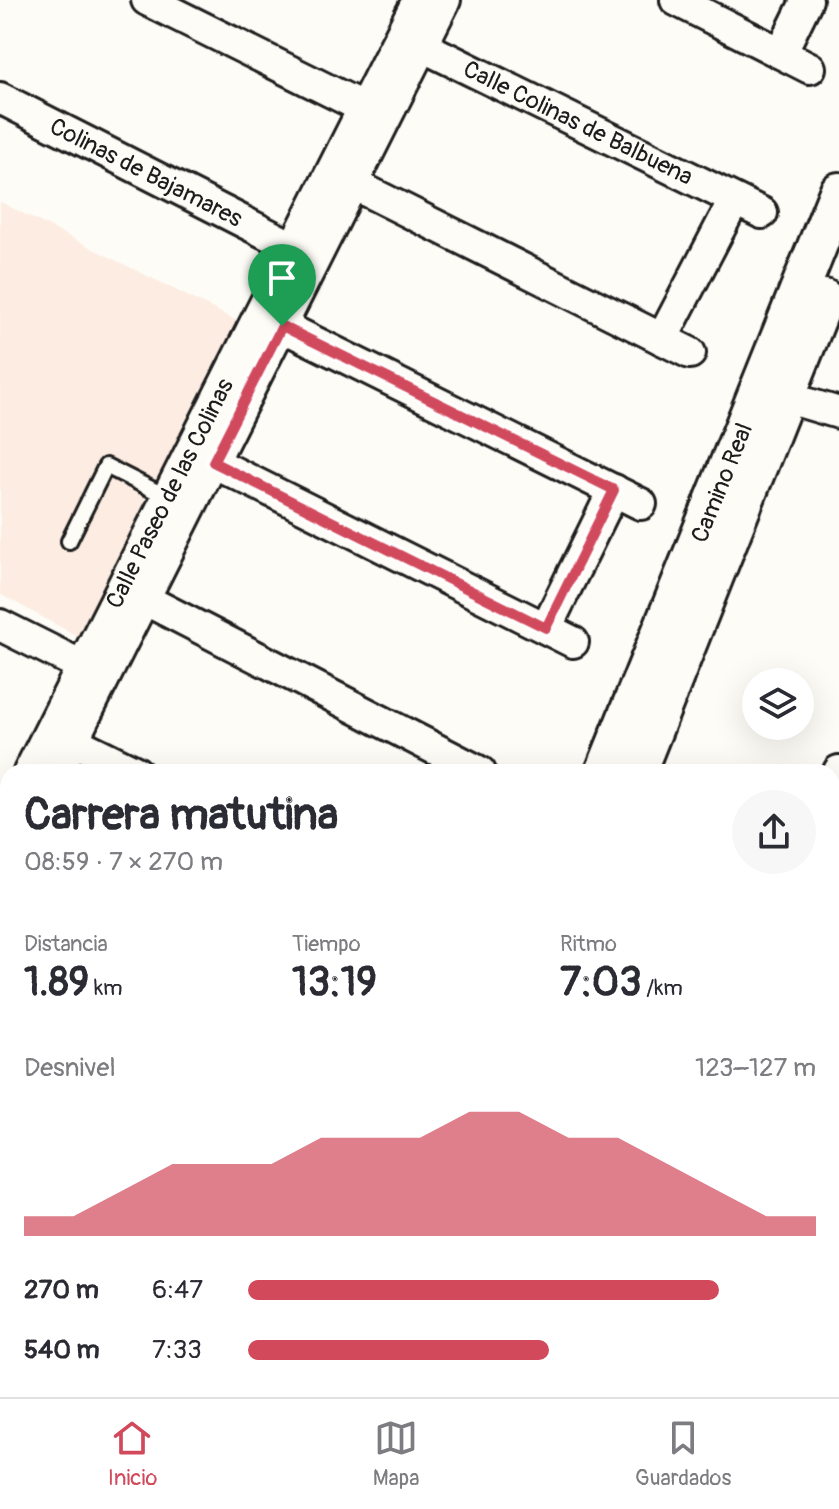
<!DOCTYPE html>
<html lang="es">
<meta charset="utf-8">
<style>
:root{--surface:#fff;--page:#f7f7f7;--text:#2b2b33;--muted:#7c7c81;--line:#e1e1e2;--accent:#d1495b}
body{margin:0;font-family:Pangolin,sans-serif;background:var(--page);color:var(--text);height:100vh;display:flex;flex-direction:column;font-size:30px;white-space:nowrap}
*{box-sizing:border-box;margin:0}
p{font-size:26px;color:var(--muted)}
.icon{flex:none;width:44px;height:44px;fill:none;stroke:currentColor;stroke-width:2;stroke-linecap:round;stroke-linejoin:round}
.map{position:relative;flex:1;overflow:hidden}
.panel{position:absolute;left:0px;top:764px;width:840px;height:634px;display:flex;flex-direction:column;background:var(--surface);border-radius:24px 24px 0 0;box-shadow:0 8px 32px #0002}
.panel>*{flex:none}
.buttons{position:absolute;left:742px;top:668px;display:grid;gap:16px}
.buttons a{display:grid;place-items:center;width:72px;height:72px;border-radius:50%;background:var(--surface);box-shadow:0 8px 32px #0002;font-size:40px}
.pin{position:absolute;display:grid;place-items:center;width:68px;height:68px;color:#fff;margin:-82px -34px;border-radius:50% 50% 50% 0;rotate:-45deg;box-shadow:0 0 8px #0007}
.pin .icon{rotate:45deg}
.round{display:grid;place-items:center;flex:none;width:84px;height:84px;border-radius:42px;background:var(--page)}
.headline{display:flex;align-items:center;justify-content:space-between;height:136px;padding:0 24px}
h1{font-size:44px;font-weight:700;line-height:60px}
.stats{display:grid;grid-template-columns:repeat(3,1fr);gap:12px;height:136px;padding:8px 24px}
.stats div{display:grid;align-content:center}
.stats b{font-size:40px;font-weight:700}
.stats small{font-size:22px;font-weight:400}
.stats p{font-size:22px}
.chart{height:224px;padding:16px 24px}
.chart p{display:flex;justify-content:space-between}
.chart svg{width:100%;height:144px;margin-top:8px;fill:var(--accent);opacity:.7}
ul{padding:0 24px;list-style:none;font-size:26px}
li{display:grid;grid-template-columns:128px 96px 1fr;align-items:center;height:60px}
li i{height:20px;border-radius:10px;background:var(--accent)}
.tabs{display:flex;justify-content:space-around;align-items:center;height:112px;border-top:2px solid var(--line);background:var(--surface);font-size:22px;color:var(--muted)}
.tabs a{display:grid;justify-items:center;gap:4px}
.tabs .current{color:var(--accent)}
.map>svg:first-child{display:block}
.built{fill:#fdece1}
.building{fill:url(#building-hatch);stroke:#1c1c1c;stroke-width:2}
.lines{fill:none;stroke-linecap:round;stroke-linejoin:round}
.service-casing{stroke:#1c1c1c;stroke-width:20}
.minor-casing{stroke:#1c1c1c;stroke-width:36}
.tertiary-casing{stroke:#1c1c1c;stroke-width:44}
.service{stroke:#fdfcf7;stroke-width:14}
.minor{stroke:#fdfcf7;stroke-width:30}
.tertiary{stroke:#fdfcf7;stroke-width:38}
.route-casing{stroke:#fff;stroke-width:16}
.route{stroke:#d1495b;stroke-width:10}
.labels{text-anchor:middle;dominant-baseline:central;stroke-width:8;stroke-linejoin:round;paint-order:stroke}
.street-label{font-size:24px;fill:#1c1c1c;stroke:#fdfcf7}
</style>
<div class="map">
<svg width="839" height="1397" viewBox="0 0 839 1397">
<defs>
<pattern id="building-hatch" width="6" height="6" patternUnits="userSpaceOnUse" patternTransform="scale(2)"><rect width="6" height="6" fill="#fdc7af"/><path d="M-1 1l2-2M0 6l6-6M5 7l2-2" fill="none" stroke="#d8aa96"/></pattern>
</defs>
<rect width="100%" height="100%" fill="#fdfcf7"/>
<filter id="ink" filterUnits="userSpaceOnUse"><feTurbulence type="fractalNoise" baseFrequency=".0125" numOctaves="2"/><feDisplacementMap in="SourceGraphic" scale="16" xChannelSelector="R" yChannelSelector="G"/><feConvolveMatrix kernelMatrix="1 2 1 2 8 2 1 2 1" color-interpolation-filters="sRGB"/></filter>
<g filter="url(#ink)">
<!-- built -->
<path class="built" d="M0 202 239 322 79 637 0 594Z
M839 1214V1397H585L594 1390H832V1219Z"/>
<!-- building -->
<path class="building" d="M839 1321V1397H804L807 1390H832V1336Z"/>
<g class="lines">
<!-- service casing -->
<g class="service-casing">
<path id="service" d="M69 541 106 466 167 497"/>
</g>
<!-- minor casing -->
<g class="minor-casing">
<g id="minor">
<path d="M147 0 364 108"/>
<path d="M676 0 810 68"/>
<path id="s1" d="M422 46 762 213"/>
<path d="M781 53 807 0"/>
<path id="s2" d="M0 98 293 247"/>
<path d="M353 184 690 353"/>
<path d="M282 326 641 504"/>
<path d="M662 339 734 201"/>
<path d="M785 397 839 413"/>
<path d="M213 462 573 642"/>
<path d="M144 599 480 772"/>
<path d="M0 625 98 674"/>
<path d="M546 628 614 490"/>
<path d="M73 741 136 772"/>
<path id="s3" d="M29 772 418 0"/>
<path d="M57 772 445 0"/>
<path d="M832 787 839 771"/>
<path d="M0 830 8 814"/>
<path d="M832 861 839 864"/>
<path d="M0 886 8 870"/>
<path d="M0 1056 8 1059"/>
<path d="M832 1183 839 1178"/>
<path d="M0 1234 8 1238"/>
<path d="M215 1397 218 1390"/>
<path d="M523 1397 534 1390"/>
</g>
</g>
<!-- tertiary casing -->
<g class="tertiary-casing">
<g id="tertiary">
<path id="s4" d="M605 772 839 192"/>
<path d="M636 772 824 299"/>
<path d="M320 1397 324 1390"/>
<path d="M362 1397 365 1390"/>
</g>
</g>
<!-- service -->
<use href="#service" class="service"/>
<!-- minor -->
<use href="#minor" class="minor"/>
<!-- tertiary -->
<use href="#tertiary" class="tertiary"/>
</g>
</g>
<g class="lines" filter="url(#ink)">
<!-- route casing -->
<g class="route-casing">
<path id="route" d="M282 326 614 490 546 628 213 462Z"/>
</g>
<!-- route -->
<use href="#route" class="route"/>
</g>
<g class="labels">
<!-- street labels -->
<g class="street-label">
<text stroke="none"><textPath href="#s1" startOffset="174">Calle Colinas de Balbuena</textPath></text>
<text stroke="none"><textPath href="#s2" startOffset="164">Colinas de Bajamares</textPath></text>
<text stroke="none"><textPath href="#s4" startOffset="312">Camino Real</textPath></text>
<text stroke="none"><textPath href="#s3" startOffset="312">Calle Paseo de las Colinas</textPath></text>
</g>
</g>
</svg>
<div class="buttons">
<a><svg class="icon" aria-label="layers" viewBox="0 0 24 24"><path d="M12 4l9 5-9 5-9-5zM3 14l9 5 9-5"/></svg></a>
</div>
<div class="pin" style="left:282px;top:326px;background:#1e9e55"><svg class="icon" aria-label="arrive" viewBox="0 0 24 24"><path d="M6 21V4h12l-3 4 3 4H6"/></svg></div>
<section class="panel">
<div class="headline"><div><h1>Carrera matutina</h1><p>08:59 · 7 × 270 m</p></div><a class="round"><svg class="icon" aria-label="share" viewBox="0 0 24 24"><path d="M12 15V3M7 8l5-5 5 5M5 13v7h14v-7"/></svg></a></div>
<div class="stats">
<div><p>Distancia</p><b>1.89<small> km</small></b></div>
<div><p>Tiempo</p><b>13:19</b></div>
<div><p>Ritmo</p><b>7:03<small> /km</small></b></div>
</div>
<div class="chart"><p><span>Desnivel</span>123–127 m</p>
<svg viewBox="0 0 160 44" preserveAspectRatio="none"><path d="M0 44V38L10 38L20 30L30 22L40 22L50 22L60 14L70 14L80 14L90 6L100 6L110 14L120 14L130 22L140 30L150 38L160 38V44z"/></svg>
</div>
<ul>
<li><b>270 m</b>6:47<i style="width:83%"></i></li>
<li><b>540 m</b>7:33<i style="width:53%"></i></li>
</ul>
</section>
</div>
<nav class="tabs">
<a class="current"><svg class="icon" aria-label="home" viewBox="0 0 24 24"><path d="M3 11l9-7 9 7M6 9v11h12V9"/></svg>Inicio</a>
<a><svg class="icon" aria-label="map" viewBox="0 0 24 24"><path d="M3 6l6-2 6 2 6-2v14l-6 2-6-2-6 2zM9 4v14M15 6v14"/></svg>Mapa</a>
<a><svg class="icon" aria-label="saved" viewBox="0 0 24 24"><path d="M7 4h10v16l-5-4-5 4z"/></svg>Guardados</a>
</nav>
